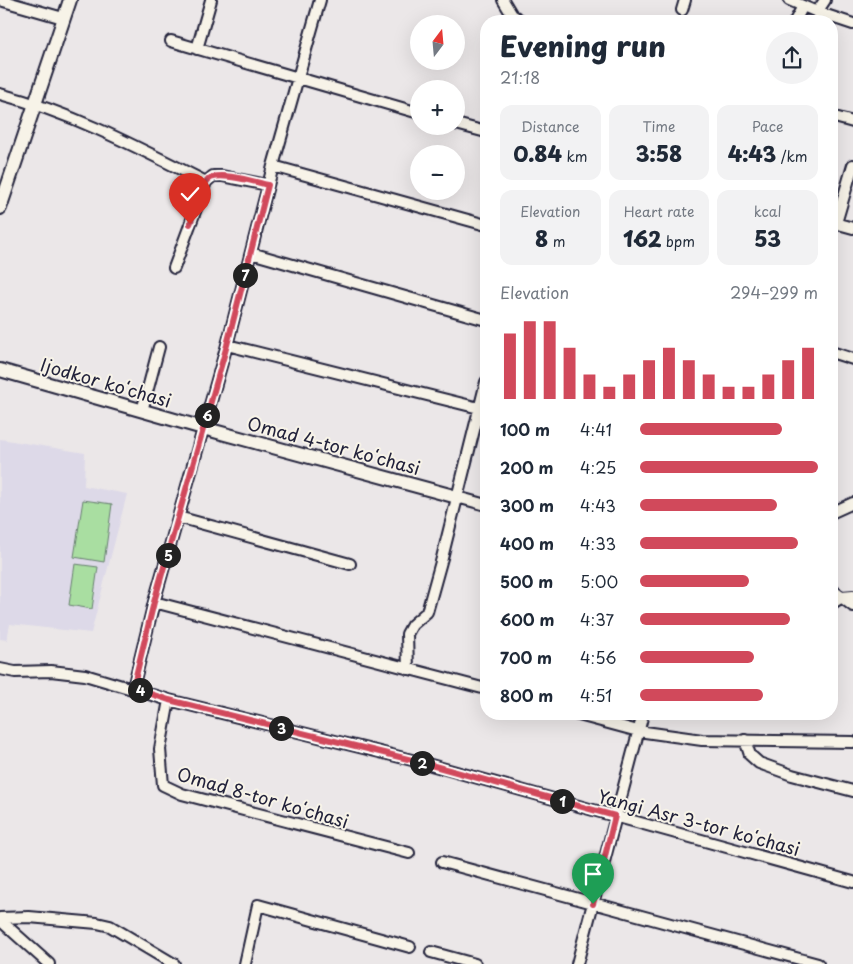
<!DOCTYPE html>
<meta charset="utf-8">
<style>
:root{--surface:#fff;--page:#f2f2f3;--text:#1f2937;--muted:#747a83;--accent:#d1495b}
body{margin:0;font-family:"Playpen Sans",sans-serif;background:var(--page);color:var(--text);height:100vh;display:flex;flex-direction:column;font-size:19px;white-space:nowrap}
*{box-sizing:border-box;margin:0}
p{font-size:16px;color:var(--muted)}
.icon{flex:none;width:28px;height:28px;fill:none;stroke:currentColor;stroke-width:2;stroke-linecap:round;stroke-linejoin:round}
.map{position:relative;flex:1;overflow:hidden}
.details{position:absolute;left:480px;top:15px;width:358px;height:705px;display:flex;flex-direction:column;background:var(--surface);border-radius:20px;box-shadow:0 5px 20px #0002}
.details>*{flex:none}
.needle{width:32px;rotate:16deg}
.controls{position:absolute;left:410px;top:15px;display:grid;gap:10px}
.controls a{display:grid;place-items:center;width:55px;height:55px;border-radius:50%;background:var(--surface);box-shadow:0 5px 20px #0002;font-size:25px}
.pin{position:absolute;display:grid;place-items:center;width:42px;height:42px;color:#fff;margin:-51px -21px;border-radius:50% 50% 50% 0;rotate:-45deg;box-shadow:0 0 5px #0007}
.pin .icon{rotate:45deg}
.km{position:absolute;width:25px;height:25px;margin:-12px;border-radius:50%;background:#222;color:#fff;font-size:14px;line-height:25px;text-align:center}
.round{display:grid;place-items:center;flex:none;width:52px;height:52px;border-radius:26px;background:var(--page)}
.summary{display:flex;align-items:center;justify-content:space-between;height:85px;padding:0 20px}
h1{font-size:28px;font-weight:800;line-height:38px}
.figures{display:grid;grid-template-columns:repeat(3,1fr);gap:8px;height:85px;padding:5px 20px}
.figures div{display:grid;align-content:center;border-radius:12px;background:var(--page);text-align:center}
.figures b{font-size:21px;font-weight:800}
.figures small{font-size:14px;font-weight:400}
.figures p{font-size:14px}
.chart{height:140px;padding:10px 20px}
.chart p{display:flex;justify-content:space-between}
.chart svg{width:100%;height:90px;margin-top:5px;stroke:var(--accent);stroke-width:6}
ul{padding:0 20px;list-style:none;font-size:16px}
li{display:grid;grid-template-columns:80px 60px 1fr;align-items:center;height:38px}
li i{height:12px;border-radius:6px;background:var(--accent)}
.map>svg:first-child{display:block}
.built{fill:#ddd9e8}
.green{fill:#a9dea1;stroke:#66806e}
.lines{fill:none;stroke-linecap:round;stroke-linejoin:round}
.minor-casing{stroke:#22223b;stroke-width:14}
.tertiary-casing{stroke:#22223b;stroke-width:16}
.minor{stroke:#f7f3e8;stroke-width:10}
.tertiary{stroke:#f7f3e8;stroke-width:12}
.route-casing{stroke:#fff;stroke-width:10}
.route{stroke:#d1495b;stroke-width:6}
.labels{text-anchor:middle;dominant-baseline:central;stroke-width:4;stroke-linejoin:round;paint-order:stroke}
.street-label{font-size:18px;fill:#22223b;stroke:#f7f3e8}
</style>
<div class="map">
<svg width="853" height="964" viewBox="0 0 853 964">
<rect width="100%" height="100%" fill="#ebe7e8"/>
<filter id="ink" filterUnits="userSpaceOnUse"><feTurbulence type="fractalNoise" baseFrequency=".02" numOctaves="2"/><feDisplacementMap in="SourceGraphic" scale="10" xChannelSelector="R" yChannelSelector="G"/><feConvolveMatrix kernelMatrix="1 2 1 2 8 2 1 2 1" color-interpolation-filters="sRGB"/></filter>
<g filter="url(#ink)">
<!-- built -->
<path class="built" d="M0 439 85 453 84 486 127 494 91 633 10 624 7 640 0 639Z"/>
<!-- green -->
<path class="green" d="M83 500 112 504 104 562 74 557Z
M75 564 98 567 92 609 69 605Z"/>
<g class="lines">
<!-- minor casing -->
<g class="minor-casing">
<path id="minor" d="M0 0 63 18
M503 0 512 15 522 21
M789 0 817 12 853 24
M682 10 685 0
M817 12 825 0
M795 21 803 6
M171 41 419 113
M197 49 211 0
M0 94C73 113 139 148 206 182L174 268
M831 116 853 122
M456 124 486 132
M273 166 486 225
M206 182 213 176H222L268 185
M831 222 853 228
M836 223 853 165
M251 253 486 320
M227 345 479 408
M831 352 853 359
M142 411 159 347
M457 497 486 505
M831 513 853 503
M178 517 350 564
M831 589 853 606
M154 602 486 689
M831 604 842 597 853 596
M0 669 15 672 51 671 85 675 169 700 420 762 853 882
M408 669 407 634 412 625 427 612 442 558 486 382
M133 688 154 602 227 345 273 166 320 0
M169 700 160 749 163 785 182 794 409 853
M575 714 638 731 702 740 853 742
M745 740 750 755 759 763 792 775 853 791
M442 862 818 964
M0 918 29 917 97 923 110 926 174 964
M0 920 49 964
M431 952 475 964
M245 964 258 905 410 947
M577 964 643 714"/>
</g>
<!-- tertiary casing -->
<g class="tertiary-casing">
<path id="tertiary" d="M0 208 70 0
M0 370 203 428 457 497"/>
</g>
<!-- minor -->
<use href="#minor" class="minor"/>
<!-- tertiary -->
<use href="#tertiary" class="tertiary"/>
</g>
</g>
<g class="lines" filter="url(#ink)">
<!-- route casing -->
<g class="route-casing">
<path id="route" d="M190 224C194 214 201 187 208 180 217 170 255 182 268 185L227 345 154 602 133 688 169 700 420 762 615 816 593 904"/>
</g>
<!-- route -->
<use href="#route" class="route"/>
</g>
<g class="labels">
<!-- street labels -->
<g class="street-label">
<text transform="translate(106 382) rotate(16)">Ijodkor koʻchasi</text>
<text transform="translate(334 445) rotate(15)">Omad 4-tor koʻchasi</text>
<text transform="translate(263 797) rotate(16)">Omad 8-tor koʻchasi</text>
<text transform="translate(699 822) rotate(15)">Yangi Asr 3-tor koʻchasi</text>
</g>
</g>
</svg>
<div class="controls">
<a><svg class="needle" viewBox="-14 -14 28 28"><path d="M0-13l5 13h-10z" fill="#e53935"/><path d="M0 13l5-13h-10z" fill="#747a83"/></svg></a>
<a>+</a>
<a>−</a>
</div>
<div class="pin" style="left:593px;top:904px;background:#1e9e55"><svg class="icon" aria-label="arrive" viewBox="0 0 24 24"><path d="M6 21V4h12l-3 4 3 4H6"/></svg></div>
<div class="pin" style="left:190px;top:224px;background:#d93025"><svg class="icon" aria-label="check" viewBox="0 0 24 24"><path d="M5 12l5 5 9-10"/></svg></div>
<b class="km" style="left:562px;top:801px">1</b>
<b class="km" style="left:422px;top:763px">2</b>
<b class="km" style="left:281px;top:728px">3</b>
<b class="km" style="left:140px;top:690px">4</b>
<b class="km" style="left:168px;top:555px">5</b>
<b class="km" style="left:207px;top:415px">6</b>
<b class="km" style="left:245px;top:275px">7</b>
<section class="details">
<div class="summary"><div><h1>Evening run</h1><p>21:18</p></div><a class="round"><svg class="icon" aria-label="share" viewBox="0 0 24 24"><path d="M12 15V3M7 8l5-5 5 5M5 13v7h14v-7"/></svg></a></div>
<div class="figures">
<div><p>Distance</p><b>0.84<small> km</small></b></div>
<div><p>Time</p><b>3:58</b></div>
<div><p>Pace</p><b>4:43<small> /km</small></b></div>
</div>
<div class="figures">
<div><p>Elevation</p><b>8<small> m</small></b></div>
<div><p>Heart rate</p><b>162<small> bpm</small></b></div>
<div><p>kcal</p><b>53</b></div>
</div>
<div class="chart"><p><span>Elevation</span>294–299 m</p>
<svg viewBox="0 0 160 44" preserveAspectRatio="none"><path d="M5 44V12M15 44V6M25 44V6M35 44V19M45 44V32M55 44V38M65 44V32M75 44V25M85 44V19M95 44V25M105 44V32M115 44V38M125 44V38M135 44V32M145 44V25M155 44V19"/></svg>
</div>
<ul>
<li><b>100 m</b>4:41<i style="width:80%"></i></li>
<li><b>200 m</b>4:25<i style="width:100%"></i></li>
<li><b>300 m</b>4:43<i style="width:77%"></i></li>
<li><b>400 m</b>4:33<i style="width:89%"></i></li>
<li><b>500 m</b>5:00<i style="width:61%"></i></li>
<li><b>600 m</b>4:37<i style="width:84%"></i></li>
<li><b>700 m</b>4:56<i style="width:64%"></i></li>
<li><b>800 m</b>4:51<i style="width:69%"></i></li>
</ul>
</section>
</div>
